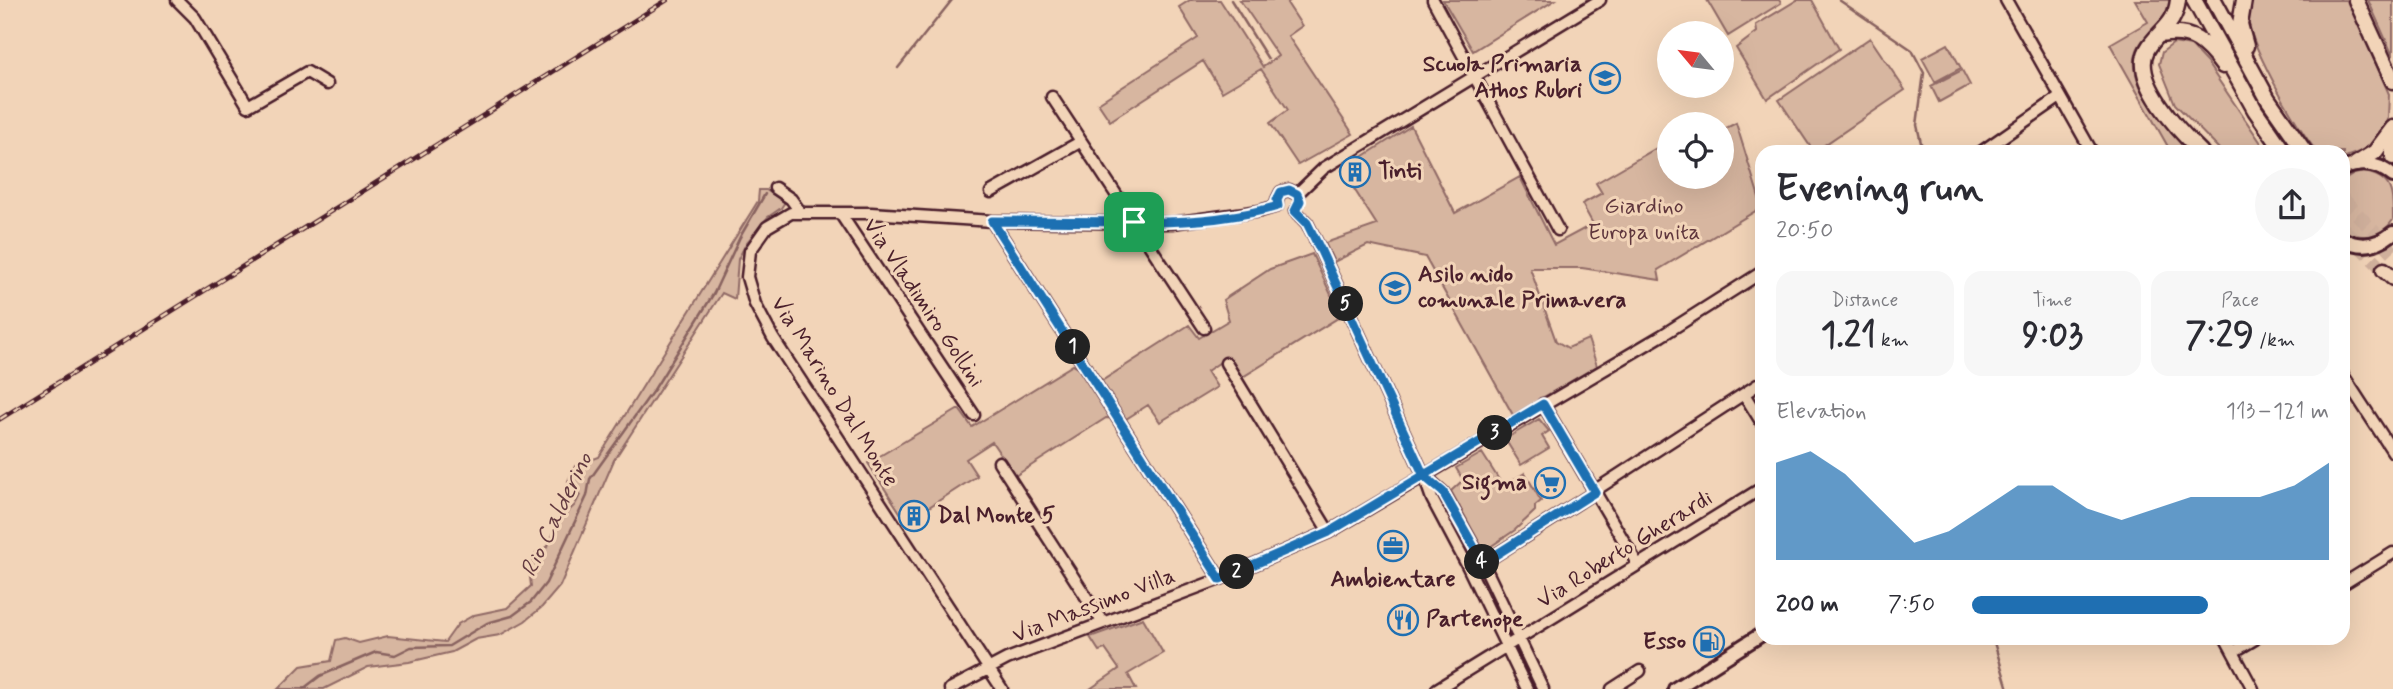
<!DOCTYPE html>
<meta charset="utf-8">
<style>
:root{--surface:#fff;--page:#f7f7f7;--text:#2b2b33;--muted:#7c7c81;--accent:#1f6fb2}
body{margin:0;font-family:Mynerve,sans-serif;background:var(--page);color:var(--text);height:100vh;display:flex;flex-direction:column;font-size:26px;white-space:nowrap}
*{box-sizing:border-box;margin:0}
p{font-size:23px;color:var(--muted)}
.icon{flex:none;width:38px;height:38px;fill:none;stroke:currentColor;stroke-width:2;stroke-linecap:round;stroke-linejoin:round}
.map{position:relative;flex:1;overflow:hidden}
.drawer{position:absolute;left:1755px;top:145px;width:595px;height:500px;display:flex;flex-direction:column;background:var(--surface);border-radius:21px;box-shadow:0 7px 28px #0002}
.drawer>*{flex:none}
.needle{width:46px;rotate:299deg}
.tools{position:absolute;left:1657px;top:21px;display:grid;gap:14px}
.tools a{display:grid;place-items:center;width:77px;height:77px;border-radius:50%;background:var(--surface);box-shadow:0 7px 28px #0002;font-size:35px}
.pin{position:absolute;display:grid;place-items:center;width:60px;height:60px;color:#fff;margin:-30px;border-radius:14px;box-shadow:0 4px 10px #0006}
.km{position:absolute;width:35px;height:35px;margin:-18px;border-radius:50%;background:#222;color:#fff;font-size:19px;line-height:35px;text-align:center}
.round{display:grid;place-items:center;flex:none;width:74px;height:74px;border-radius:37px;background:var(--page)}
.overview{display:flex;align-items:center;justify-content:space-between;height:119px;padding:0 21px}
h1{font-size:38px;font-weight:700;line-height:52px}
.metrics{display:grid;grid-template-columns:repeat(3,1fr);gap:10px;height:119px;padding:7px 21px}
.metrics div{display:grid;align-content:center;border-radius:18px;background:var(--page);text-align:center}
.metrics b{font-size:35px;font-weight:700}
.metrics small{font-size:19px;font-weight:400}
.metrics p{font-size:19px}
.chart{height:196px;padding:14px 21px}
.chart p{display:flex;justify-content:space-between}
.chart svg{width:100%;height:126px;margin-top:7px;fill:var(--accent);opacity:.7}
ul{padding:0 21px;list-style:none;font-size:23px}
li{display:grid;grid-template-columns:112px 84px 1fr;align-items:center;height:52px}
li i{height:18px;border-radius:9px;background:var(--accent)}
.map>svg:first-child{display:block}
.green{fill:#d7b6a0;stroke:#906a66;stroke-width:2}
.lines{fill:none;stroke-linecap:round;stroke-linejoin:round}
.stream{stroke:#88625f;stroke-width:2.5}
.highway-tunnel{stroke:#d0b09c;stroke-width:14;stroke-dasharray:14 7;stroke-linecap:butt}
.minor-casing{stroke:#4a1f2b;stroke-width:15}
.major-casing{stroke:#4a1f2b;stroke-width:18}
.highway-casing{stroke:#4a1f2b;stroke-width:19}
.minor{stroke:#f2d4b8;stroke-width:10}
.major{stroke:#f2d4b8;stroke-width:12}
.highway{stroke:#f2d4b8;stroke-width:14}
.rail-casing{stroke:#4a1f2b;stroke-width:5}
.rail{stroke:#f2d4b8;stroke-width:2.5;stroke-dasharray:8;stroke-linecap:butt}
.route-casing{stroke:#fff;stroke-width:14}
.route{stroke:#1f6fb2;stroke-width:9}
.labels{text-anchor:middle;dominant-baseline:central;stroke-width:6;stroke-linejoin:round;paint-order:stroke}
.poi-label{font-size:23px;font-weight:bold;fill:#4a1f2b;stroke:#f2d4b8;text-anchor:start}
.park-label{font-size:23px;fill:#5f363d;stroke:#f2d4b8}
.street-label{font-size:23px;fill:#4a1f2b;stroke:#f2d4b8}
.water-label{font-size:24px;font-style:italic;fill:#643b41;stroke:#f2d4b8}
</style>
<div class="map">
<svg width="2393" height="689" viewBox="0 0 2393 689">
<rect width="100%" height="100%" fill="#f2d4b8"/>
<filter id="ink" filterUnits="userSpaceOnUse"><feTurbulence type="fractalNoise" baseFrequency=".0143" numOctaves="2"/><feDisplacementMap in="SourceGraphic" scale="14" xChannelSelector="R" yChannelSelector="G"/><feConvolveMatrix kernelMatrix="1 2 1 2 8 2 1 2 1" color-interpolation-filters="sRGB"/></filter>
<g filter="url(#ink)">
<!-- green -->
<path class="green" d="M1190 0H1220L1263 67 1278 56 1240 0H1291L1287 3 1302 26 1288 36 1353 134 1298 165 1270 123 1288 110 1261 69 1222 92 1203 61 1110 121 1098 103 1198 38 1179 7Z
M1443 0H1555L1473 51Z
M1707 0H1779L1781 3 1728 36Z
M1797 0H1812L1839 49 1767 99 1736 48 1757 32 1756 25Z
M2135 0H2172C2172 17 2159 24 2148 35 2109 70 2166 124 2188 152H2171L2110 44 2148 22Z
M2251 0H2348L2389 94 2388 118 2375 146 2343 158V152H2317C2299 131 2244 37 2247 10 2247 7 2249 3 2251 0Z
M2368 0H2393V56Z
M1870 38 1905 90 1814 152 1779 100Z
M2174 43 2191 46 2207 63 2267 152H2222L2175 104 2159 64 2162 52Z
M1948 44 1961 68 1935 82 1922 58Z
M1962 70 1970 85 1939 102 1931 86Z
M1736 123 1762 207 1658 270 1660 280 1582 268H1530L1556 341 1568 348 1588 339 1597 366 1513 415 1425 257 1368 245 1334 262 1325 243 1377 225 1342 170 1411 126 1455 213 1520 177 1554 245 1593 224 1582 204 1602 193 1596 183 1667 142 1669 146 1670 177H1722V130Z
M2364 172C2393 177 2393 193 2393 220 2381 238 2361 241 2343 229V181L2354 174Z
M759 190H766L785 202 781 208 768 217 747 242 738 259 735 299 722 293 614 460 560 586 542 607 525 621 500 635 476 639 452 652 409 662 368 667 324 689H278L301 666 331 661 336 640 345 638 359 643 388 636 445 642 458 624 474 615 507 608 531 586 529 569 536 553 548 546 559 520 575 505 580 495 568 481 575 466 599 457 758 201Z
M1312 254 1341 316 1241 378 1228 357 1207 371 1217 387 1160 422 1148 405 1126 419 1106 418 1015 476 992 442 966 459 977 476 918 514 915 509 903 517 868 463 959 409 972 427 1073 365 1103 380 1189 325 1199 338 1229 320 1223 300 1270 269Z
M1539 419 1549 431 1542 436 1549 448 1521 465 1505 439Z
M1482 453 1503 486 1525 473 1541 501 1535 506V511L1515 530 1484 551 1451 491 1463 480 1456 468Z
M1143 618 1163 653 1128 674 1136 689H1090L1119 669 1105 649 1099 651 1090 637Z"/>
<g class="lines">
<!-- stream -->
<path class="stream" d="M1231 0 1268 59
M1839 0 1912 50 1924 73 1917 125 1923 152
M898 68 952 0
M1993 639 2008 689
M303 689 320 676 376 652 395 655 411 647 449 646 487 623 512 616 531 602 546 583 587 496 590 479 655 388 714 293 740 237 765 194"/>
<!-- highway-tunnel -->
<path class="highway-tunnel" d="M2343 199 2393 252
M2343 229 2384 270"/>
<!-- minor casing -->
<g class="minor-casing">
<path id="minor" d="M177 0 195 18 248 106 307 72 327 84
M1433 0 1558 230
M2006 0 2092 152
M1052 97 1204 328
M1981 152 2060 97
M775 188 791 199 801 213
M991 192 1080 142
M1297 194 1324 168 1600 0
M1277 206V200L1281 192 1289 190 1297 194
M1295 211 1307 223 1321 251 1424 476 1432 499 1468 567 1527 689
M840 213 974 415
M992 221 1220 579
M1226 363 1329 532
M2343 375 2393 452
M1744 394 1762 423
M1543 404 1638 565
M999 462 1103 623
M1425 476 1443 492 1483 563 1543 689
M1594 491 1762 382
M1483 563 1595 492
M2343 584 2393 553
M2226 639 2253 689
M2233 652 2255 639
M950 689 1007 659 1220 579 1329 532 1661 336 1762 272
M1002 689 773 338 755 304 747 277 750 251 767 227 791 213H871L992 221 1172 223 1260 211 1277 206
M1437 689 1762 488
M1612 689 1640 671"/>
</g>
<!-- major casing -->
<g class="major-casing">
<path id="major" d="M2343 169C2361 161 2378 163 2393 176
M2343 239C2361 249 2378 245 2393 233
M1675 689 1762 634"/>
</g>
<!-- highway casing -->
<g class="highway-casing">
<path id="highway" d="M2178 0C2175 27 2158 30 2147 50 2131 80 2180 132 2201 152
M2194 0 2255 110 2284 152
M2214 0 2268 99 2305 152
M2244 0 2240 24 2246 46
M2356 0 2393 81
M2161 35C2192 29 2206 43 2223 66
M2393 137V157
M2356 164 2375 152 2393 128
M2384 270 2393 278"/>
</g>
<!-- minor -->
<use href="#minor" class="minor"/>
<!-- major -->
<use href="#major" class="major"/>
<!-- highway -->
<use href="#highway" class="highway"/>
<!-- rail casing -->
<g class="rail-casing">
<path id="rail" d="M0 419 667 0"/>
</g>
<!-- rail -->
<use href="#rail" class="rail"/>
</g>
</g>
<g class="lines" filter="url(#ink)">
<!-- route casing -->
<g class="route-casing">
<path id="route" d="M1134 222 992 221 1220 579 1329 532 1543 404 1595 492 1483 563 1443 492 1424 476 1321 251 1307 223 1295 211 1300 201 1297 194 1289 190 1281 192 1277 200 1278 206C1231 220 1182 223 1134 222"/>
</g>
<!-- route -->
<use href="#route" class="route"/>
</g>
<!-- icons -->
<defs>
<g id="school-ring" transform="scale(1.575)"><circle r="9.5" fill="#f2d4b8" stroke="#1f6fb2" stroke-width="1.5"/><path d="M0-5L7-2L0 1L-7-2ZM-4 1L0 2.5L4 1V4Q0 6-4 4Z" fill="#1f6fb2"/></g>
<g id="building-ring" transform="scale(1.575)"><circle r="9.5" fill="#f2d4b8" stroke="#1f6fb2" stroke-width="1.5"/><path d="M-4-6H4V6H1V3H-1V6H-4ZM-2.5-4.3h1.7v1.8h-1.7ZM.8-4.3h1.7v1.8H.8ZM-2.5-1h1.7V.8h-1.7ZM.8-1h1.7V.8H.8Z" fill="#1f6fb2"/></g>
<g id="supermarket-ring" transform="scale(1.575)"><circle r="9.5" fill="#f2d4b8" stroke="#1f6fb2" stroke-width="1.5"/><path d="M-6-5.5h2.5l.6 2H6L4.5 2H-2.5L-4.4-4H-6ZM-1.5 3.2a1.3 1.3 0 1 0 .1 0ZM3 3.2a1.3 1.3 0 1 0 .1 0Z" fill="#1f6fb2"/></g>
<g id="office-ring" transform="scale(1.575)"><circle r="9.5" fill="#f2d4b8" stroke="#1f6fb2" stroke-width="1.5"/><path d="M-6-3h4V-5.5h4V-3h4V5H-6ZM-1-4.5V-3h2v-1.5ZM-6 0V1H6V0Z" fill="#1f6fb2"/></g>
<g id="restaurant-ring" transform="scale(1.575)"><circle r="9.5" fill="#f2d4b8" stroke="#1f6fb2" stroke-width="1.5"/><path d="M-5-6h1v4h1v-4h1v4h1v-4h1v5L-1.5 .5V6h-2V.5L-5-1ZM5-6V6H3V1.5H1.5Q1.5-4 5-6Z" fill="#1f6fb2"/></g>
<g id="fuel-ring" transform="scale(1.575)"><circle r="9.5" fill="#f2d4b8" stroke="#1f6fb2" stroke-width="1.5"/><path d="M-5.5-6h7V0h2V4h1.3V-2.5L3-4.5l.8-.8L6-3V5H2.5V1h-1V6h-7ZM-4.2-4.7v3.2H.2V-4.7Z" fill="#1f6fb2"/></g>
</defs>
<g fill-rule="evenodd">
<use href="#school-ring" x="1605" y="78"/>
<use href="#building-ring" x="1355" y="172"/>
<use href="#school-ring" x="1395" y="288"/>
<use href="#supermarket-ring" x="1550" y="483"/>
<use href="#building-ring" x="914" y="516"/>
<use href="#office-ring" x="1393" y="546"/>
<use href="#restaurant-ring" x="1403" y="620"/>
<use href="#fuel-ring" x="1709" y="642"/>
</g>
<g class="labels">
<!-- poi labels -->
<g class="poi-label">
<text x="1582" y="65" text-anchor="end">Scuola Primaria<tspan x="1582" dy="26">Athos Rubri</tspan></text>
<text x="1378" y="172">Tinti</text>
<text x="1418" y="275">Asilo nido<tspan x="1418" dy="26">comunale Primavera</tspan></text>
<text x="1527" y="483" text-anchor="end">Sigma</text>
<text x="937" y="516">Dal Monte 5</text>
<text x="1393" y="580" text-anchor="middle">Ambientare</text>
<text x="1426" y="620">Partenope</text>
<text x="1686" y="642" text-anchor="end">Esso</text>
</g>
<!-- park labels -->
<g class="park-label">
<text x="1644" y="207">Giardino<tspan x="1644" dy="26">Europa unita</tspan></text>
</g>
<!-- street labels -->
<g class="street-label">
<text transform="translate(923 303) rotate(56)">Via Vladimiro Gollini</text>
<text transform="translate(834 392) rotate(58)">Via Marino Dal Monte</text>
<text transform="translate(1625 550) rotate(-32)">Via Roberto Gherardi</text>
<text transform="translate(1094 606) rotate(-21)">Via Massimo Villa</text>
</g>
<!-- water labels -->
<g class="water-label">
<text transform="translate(557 515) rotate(-64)">Rio Calderino</text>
</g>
</g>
</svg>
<div class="tools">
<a><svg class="needle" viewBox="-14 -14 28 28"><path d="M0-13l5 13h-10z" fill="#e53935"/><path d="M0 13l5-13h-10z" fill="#7c7c81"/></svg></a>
<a><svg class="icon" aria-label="locate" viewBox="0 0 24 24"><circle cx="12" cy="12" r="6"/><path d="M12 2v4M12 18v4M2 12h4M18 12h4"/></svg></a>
</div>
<div class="pin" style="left:1134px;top:222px;background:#1e9e55"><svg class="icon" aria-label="arrive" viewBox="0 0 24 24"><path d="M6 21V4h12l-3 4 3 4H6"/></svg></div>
<b class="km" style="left:1073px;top:347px">1</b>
<b class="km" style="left:1237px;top:572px">2</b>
<b class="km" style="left:1495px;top:433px">3</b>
<b class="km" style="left:1482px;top:562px">4</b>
<b class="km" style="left:1346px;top:304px">5</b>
<section class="drawer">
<div class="overview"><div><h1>Evening run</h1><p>20:50</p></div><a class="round"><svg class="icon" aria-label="share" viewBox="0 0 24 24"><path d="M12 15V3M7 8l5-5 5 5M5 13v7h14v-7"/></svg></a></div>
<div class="metrics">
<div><p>Distance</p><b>1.21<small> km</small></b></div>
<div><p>Time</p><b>9:03</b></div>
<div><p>Pace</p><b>7:29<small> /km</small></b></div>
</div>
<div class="chart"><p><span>Elevation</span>113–121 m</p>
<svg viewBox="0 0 160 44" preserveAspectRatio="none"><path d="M0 44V10L10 6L20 14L30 26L40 38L50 34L60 26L70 18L80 18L90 26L100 30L110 26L120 22L130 22L140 22L150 18L160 10V44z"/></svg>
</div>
<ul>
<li><b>200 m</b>7:50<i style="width:66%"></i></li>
</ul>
</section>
</div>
